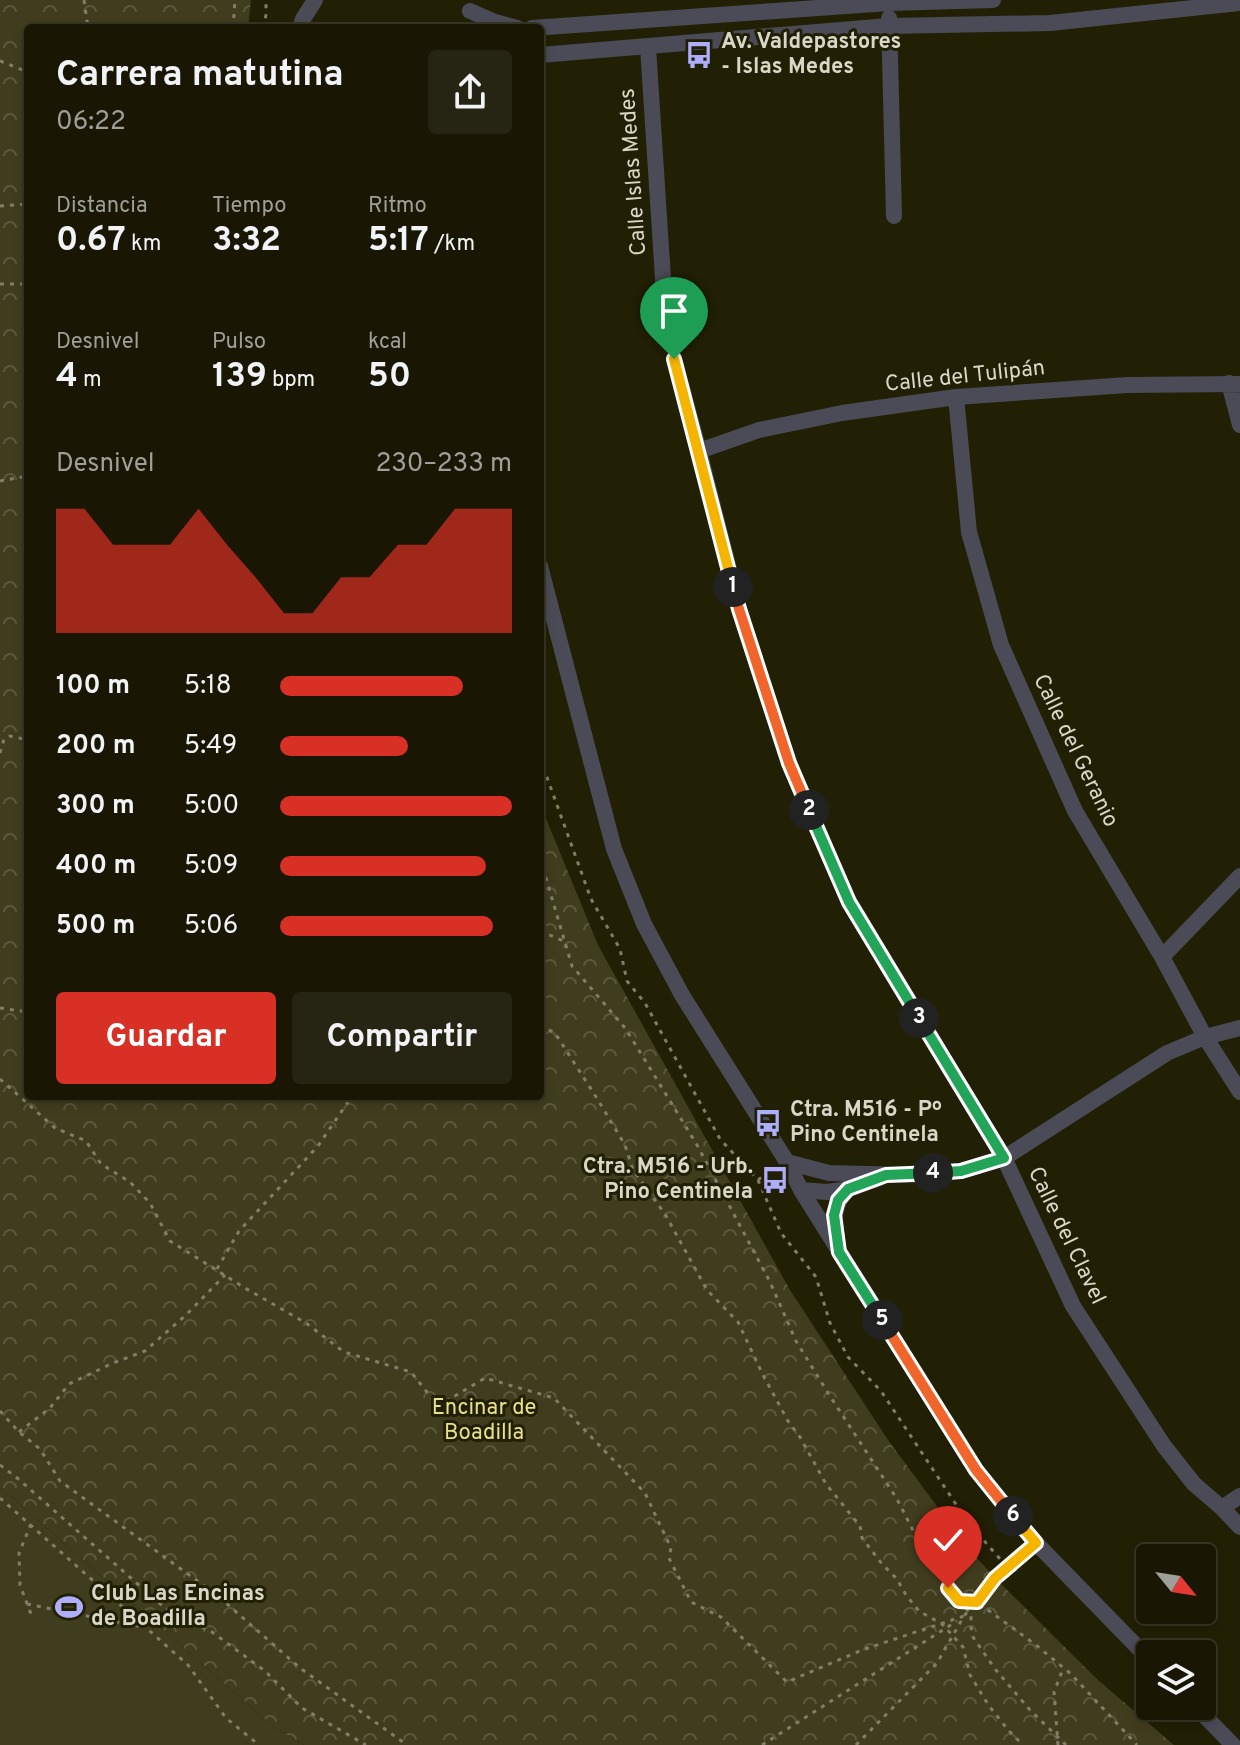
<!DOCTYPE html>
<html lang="es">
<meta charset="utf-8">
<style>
:root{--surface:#191703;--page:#262412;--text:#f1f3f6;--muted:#9f9f9a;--line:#373625;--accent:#d93025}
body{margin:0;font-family:Overpass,sans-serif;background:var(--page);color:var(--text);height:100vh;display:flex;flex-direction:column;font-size:30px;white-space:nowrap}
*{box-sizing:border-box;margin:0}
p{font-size:26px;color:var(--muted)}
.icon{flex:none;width:44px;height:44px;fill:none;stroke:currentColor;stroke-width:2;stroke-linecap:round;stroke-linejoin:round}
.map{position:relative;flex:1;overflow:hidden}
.drawer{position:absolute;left:24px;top:24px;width:520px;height:1076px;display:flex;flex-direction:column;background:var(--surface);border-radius:8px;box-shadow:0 4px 12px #0003,0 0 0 2px var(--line)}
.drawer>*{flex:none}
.needle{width:52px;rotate:120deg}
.fabs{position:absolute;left:1136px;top:1544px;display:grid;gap:16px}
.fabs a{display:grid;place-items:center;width:80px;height:80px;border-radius:8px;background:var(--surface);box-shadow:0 4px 12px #0003,0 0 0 2px var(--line);font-size:40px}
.pin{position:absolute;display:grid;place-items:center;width:68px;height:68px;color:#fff;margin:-82px -34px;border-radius:50% 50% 50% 0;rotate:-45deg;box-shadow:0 0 8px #0007}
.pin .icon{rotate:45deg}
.km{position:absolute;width:40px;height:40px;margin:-20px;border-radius:50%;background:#222;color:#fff;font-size:22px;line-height:40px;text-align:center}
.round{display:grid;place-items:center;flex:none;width:84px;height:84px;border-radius:8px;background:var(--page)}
.summary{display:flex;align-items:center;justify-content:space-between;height:136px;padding:0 32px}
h1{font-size:36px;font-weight:700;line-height:60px}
.figures{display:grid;grid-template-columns:repeat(3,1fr);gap:12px;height:136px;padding:8px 32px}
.figures div{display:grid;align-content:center}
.figures b{font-size:34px;font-weight:700}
.figures small{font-size:22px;font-weight:400}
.figures p{font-size:22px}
.chart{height:224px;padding:16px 32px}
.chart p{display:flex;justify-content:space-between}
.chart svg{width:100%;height:144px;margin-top:8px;fill:var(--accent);opacity:.7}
.cta{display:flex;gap:16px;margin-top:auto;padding:16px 32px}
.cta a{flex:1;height:92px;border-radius:8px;background:var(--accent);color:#fff;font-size:32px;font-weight:700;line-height:92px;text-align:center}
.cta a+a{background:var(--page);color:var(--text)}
ul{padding:0 32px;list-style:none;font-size:26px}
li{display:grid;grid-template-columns:128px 96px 1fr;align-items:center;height:60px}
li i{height:20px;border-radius:10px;background:var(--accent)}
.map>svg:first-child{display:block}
.grass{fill:#403d1e}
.forest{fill:url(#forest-crowns)}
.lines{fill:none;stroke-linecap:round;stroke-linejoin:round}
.path{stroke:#807e69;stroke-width:3;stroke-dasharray:4 6;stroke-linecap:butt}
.minor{stroke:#4a4b56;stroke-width:16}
.split-1-casing{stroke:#fff;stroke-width:16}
.split-2-casing{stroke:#fff;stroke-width:16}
.split-3-casing{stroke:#fff;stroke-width:16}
.split-4-casing{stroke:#fff;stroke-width:16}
.split-5-casing{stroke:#fff;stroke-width:16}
.split-6-casing{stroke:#fff;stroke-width:16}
.split-7-casing{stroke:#fff;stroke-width:16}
.split-1{stroke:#f5b400;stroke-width:10}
.split-2{stroke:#f0652b;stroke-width:10}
.split-3{stroke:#22a559;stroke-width:10}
.split-4{stroke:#22a559;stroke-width:10}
.split-5{stroke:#22a559;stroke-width:10}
.split-6{stroke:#f0652b;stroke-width:10}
.split-7{stroke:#f5b400;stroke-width:10}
.labels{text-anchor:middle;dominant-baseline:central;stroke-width:6;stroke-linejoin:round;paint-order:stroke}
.poi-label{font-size:22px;font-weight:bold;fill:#d9d8c8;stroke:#211f04;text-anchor:start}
.street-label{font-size:22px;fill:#d9d8c8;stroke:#211f04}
.park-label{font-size:22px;fill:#e8e08a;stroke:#211f04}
</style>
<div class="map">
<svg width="1240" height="1745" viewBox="0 0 1240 1745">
<defs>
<pattern id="forest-crowns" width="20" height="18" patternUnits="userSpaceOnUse" patternTransform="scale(2)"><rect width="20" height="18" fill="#403d1e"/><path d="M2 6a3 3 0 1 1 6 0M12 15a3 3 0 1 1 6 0" fill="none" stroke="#5b583d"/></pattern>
</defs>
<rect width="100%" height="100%" fill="#211f04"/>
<!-- grass -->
<path class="grass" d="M0 1487 275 1728 304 1745H0Z"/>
<!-- forest -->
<path class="forest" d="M0 0H251L248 28H28V1096H540V804L598 945 790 1290 888 1440 967 1547 995 1578 1099 1681 1174 1745H304L275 1728 0 1487Z"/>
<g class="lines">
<!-- path -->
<path class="path" d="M84 0 88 28
M233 28 235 0
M263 28 266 15V0
M0 61 28 72
M0 206 28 204
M0 284H28
M0 481 28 476
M0 753 4 739 10 736 28 740
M540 758 591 899 620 949 627 981 645 1003 720 1139 758 1180 781 1233 816 1277 830 1323 848 1357 881 1391 967 1521 1007 1567
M540 858 572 966 625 1028 648 1065 697 1145 770 1282 796 1341 828 1393 897 1499 921 1546 938 1569 948 1588 959 1601 977 1602 1036 1645 1071 1674 1137 1745
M540 931 566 942
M0 1008 28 1012
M540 1025 555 1033 598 1100 625 1145 633 1170 665 1214 707 1290 738 1322 762 1373 788 1421 800 1437 826 1484 860 1526 862 1538 882 1564 897 1579 906 1595 919 1611 942 1624 963 1647 970 1675 989 1706 1009 1731 1023 1745
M0 1079 55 1128 86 1141 101 1164 130 1182 150 1203 170 1241 245 1288 306 1323 344 1352 411 1372 438 1406 485 1378 554 1398 645 1493 671 1548 669 1558 691 1602 721 1617 787 1682 862 1650 964 1616
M758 1180 770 1171
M217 1269 239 1231 318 1146 352 1096
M0 1411 19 1432 40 1449 60 1481 218 1596 300 1668 407 1745
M19 1432 50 1408 69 1384 113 1363 145 1351 186 1315 225 1275
M0 1465 16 1477 165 1608 212 1632 265 1671 302 1708 366 1745
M0 1498 188 1665 226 1718 259 1745
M31 1524 19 1553 20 1585 31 1614
M959 1601 971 1614V1628L973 1637 995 1669 1030 1710 1066 1745
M27 1604 142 1627
M762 1745 957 1621
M856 1745 937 1663 964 1616 995 1578 1024 1553
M1058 1745 1054 1692 1063 1669"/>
<!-- minor -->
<path class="minor" d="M470 11 495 22 517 28
M889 18 894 216
M300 28 303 19 315 0
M532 28 889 3 993 0
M648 47 664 294
M540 55 889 26 1050 23 1240 3
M674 359 699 451 739 609 789 763 849 902 1004 1158 1073 1306 1164 1446 1194 1484 1222 1508 1240 1527
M1229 383 1240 425
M956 397 969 532 1001 645 1075 811 1162 957 1205 1037 1240 1092
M699 451 759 430 842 413 956 397 1127 385 1240 384
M540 566 614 849 644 924 682 995 787 1162 801 1190 976 1470 1036 1543 1150 1660
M1162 957 1240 876
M787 1162 829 1173 907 1175 961 1171 1004 1158 1167 1053 1205 1037 1240 1028
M801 1190 827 1192 848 1189 877 1179
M838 1246C835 1221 830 1209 848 1189
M1222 1508 1240 1496
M1195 1706 1233 1745"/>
</g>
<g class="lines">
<!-- split-1 casing -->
<g class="split-1-casing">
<path id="split-1" d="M674 359 733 587"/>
</g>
<!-- split-2 casing -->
<g class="split-2-casing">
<path id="split-2" d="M733 587 739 609 789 763 809 810"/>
</g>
<!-- split-3 casing -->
<g class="split-3-casing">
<path id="split-3" d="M809 810 849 902 919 1018"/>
</g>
<!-- split-4 casing -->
<g class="split-4-casing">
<path id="split-4" d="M919 1018 1004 1158 961 1171 933 1173"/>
</g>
<!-- split-5 casing -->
<g class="split-5-casing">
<path id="split-5" d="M882 1320 839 1252 834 1215 838 1200 848 1189 886 1175 933 1173"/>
</g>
<!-- split-6 casing -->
<g class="split-6-casing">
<path id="split-6" d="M882 1320 976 1470 1013 1516"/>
</g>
<!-- split-7 casing -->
<g class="split-7-casing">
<path id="split-7" d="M948 1588 959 1601 977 1602 995 1578 1036 1543 1013 1516"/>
</g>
<!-- split-1 -->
<use href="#split-1" class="split-1"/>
<!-- split-2 -->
<use href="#split-2" class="split-2"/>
<!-- split-3 -->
<use href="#split-3" class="split-3"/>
<!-- split-4 -->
<use href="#split-4" class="split-4"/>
<!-- split-5 -->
<use href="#split-5" class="split-5"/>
<!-- split-6 -->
<use href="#split-6" class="split-6"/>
<!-- split-7 -->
<use href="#split-7" class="split-7"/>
</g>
<!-- icons -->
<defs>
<g id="bus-bare" transform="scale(2.16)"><path d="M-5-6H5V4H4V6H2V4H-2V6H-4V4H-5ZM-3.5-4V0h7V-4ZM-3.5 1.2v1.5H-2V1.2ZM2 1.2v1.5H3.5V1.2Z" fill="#afaefa" stroke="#211f04" stroke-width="2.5" paint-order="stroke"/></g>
<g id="stadium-bare" transform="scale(2.16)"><path d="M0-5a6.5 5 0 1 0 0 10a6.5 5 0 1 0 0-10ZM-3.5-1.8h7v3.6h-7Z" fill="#afaefa" stroke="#211f04" stroke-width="2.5" paint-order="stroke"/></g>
</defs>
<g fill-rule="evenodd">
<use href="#bus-bare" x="699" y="55"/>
<use href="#bus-bare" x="768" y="1123"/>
<use href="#bus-bare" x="775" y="1180"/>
<use href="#stadium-bare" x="69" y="1607"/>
</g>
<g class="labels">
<!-- poi labels -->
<g class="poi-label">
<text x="721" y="42">Av. Valdepastores<tspan x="721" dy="25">- Islas Medes</tspan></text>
<text x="790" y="1110">Ctra. M516 - Pº<tspan x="790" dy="25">Pino Centinela</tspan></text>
<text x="753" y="1167" text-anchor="end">Ctra. M516 - Urb.<tspan x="753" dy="25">Pino Centinela</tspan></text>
<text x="91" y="1594">Club Las Encinas<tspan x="91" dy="25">de Boadilla</tspan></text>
</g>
<!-- street labels -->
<g class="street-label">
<text transform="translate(634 172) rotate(-94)">Calle Islas Medes</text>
<text transform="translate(965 377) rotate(-6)">Calle del Tulipán</text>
<text transform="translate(1075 751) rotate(64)">Calle del Geranio</text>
<text transform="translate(1066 1236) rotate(64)">Calle del Clavel</text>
</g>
<!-- park labels -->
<g class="park-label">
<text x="484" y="1408">Encinar de<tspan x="484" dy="25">Boadilla</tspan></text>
</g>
</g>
</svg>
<div class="fabs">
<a><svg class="needle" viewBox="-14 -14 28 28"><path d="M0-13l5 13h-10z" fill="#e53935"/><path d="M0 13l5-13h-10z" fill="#9f9f9a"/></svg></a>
<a><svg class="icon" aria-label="layers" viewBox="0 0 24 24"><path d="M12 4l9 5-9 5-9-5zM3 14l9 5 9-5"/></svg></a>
</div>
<div class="pin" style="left:674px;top:359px;background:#1e9e55"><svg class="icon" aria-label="arrive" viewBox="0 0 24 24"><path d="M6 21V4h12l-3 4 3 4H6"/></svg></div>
<div class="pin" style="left:948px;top:1588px;background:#d93025"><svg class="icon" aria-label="check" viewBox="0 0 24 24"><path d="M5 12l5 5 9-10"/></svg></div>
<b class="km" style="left:733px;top:587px">1</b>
<b class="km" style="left:809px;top:810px">2</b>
<b class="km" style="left:919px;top:1018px">3</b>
<b class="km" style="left:933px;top:1173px">4</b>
<b class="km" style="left:882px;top:1320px">5</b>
<b class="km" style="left:1013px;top:1516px">6</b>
<section class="drawer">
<div class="summary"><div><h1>Carrera matutina</h1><p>06:22</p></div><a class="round"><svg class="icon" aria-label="share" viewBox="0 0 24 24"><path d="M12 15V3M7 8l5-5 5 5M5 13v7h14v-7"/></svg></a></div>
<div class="figures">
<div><p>Distancia</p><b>0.67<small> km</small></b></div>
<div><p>Tiempo</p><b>3:32</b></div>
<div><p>Ritmo</p><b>5:17<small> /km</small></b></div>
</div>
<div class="figures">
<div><p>Desnivel</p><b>4<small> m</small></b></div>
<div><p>Pulso</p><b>139<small> bpm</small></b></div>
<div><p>kcal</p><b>50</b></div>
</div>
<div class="chart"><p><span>Desnivel</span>230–233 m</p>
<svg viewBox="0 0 160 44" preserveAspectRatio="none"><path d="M0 44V6L10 6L20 17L30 17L40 17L50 6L60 17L70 27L80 38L90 38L100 27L110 27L120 17L130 17L140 6L150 6L160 6V44z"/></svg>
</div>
<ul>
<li><b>100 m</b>5:18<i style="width:79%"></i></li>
<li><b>200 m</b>5:49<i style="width:55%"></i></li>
<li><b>300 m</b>5:00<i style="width:100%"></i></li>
<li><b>400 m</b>5:09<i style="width:89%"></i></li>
<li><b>500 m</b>5:06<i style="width:92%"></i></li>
</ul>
<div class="cta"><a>Guardar</a><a>Compartir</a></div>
</section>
</div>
